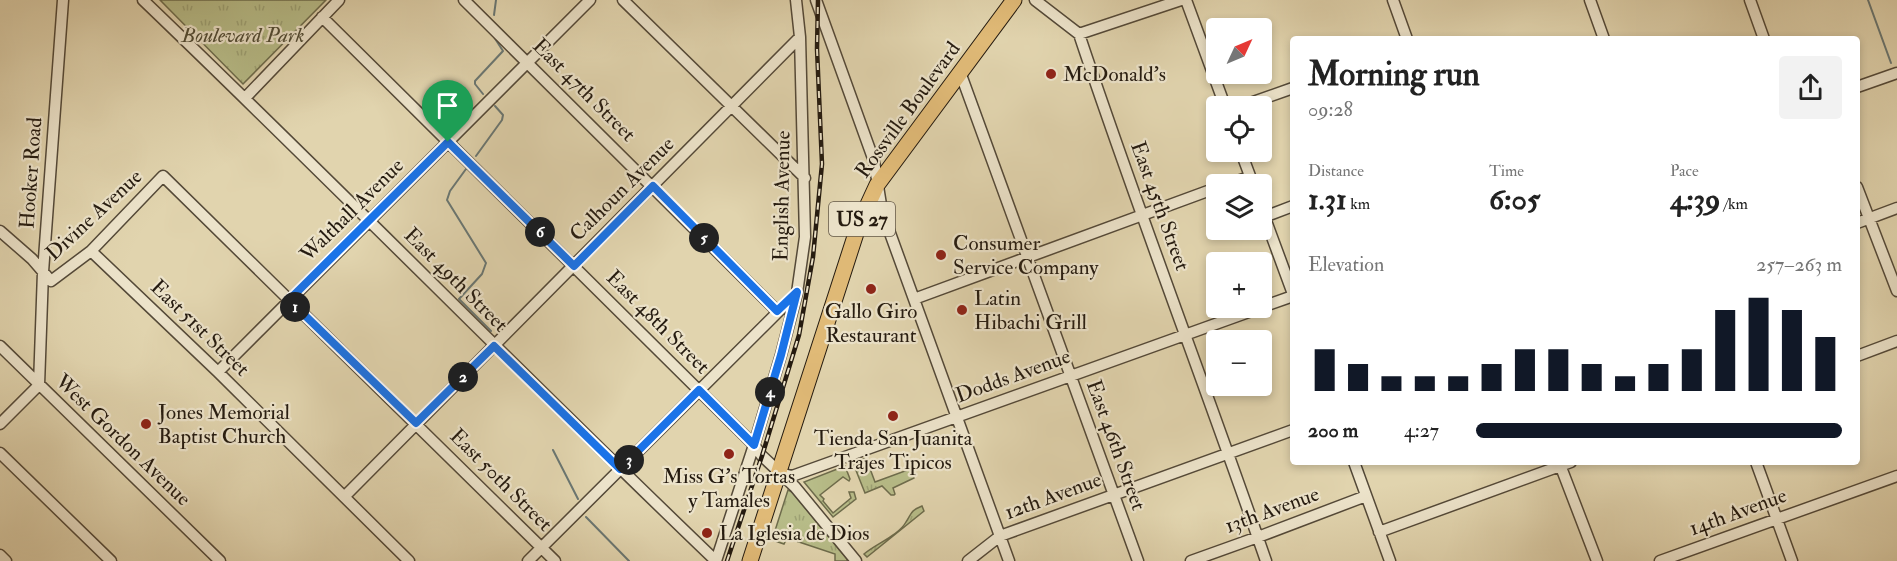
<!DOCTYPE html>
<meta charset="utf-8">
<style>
:root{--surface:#fff;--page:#f2f2f2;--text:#222;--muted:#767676;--accent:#111827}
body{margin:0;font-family:"IM FELL Double Pica",serif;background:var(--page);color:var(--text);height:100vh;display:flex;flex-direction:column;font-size:22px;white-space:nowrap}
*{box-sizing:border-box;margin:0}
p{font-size:20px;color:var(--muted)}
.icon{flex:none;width:33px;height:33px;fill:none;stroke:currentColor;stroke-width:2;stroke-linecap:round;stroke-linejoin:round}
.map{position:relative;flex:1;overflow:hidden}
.panel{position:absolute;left:1290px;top:36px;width:570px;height:429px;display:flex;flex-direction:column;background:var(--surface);border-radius:6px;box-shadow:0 3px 9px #0003}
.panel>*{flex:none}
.needle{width:39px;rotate:46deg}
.fabs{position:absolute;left:1206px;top:18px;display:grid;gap:12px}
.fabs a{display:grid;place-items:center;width:66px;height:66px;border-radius:6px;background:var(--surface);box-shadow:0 3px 9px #0003;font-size:30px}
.pin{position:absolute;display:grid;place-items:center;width:51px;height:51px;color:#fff;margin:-62px -26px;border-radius:50% 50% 50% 0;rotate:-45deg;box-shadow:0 0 6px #0007}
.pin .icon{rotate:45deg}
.km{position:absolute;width:30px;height:30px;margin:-15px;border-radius:50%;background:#222;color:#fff;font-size:16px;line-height:30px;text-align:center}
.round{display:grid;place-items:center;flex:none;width:63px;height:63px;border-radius:6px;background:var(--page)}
.headline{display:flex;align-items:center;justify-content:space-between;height:102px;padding:0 18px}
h1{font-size:33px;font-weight:700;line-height:45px}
.figures{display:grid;grid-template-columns:repeat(3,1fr);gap:9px;height:102px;padding:6px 18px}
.figures div{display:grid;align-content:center}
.figures b{font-size:30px;font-weight:700}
.figures small{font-size:16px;font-weight:400}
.figures p{font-size:16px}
.chart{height:168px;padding:12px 18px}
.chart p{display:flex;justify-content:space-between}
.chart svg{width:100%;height:108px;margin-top:6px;stroke:var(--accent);stroke-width:6}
ul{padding:0 18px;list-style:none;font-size:20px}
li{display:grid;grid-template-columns:96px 72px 1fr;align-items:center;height:45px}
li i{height:15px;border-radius:8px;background:var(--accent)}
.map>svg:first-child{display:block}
.grass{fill:url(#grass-tufts);stroke:#6e6c4c;stroke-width:1.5}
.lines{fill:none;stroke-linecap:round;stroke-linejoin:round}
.stream{stroke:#6a7773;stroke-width:2}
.minor-casing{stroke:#544938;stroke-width:13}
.highway-casing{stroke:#251b10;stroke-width:17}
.minor{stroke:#ece3ca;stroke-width:10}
.highway{stroke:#e0ba77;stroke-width:15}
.rail-casing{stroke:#251b10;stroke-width:4.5}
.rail{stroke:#ece3ca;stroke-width:2;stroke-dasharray:7;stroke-linecap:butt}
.route-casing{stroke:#fff;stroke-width:12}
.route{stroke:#1a73e8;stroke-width:8}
.poi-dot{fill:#8f2418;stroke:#ece3ca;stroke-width:2}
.labels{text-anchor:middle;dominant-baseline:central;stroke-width:4.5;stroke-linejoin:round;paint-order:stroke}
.shield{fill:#ece3ca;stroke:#615748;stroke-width:1.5}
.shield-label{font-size:20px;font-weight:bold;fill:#251b10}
.park-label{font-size:21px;font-style:italic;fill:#514b34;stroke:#ece3ca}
.poi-label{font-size:21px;fill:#251b10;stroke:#ece3ca;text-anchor:start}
.street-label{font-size:21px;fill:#251b10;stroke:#ece3ca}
</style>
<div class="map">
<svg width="1897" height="561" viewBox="0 0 1897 561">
<defs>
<pattern id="grass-tufts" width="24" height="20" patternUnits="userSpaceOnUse" patternTransform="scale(1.5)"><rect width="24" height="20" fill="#b7bc88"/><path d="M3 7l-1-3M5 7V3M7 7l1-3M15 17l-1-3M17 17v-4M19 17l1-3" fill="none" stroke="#9da174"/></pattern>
</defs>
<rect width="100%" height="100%" fill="#e1d4ae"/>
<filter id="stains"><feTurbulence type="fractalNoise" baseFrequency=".00333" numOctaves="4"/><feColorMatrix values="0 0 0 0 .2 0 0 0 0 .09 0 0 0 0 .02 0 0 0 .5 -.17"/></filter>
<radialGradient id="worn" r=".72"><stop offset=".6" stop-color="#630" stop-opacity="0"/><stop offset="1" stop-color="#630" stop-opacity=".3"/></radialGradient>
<!-- grass -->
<path class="grass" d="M160 0H326L243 84Z
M866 458 875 482 913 468 914 478 893 488 895 494 894 495H891L882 486 865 493 853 463Z
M845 466 850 479 849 481 843 477 820 495 824 499 823 501 833 513 851 498 849 492H854L856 499 833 517 804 482Z
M788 490 792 492 847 559V561H835V554L787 538 784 544 772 540Z
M922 506 924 511 867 557 864 554C875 544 898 536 906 522 912 513 910 511 922 506Z"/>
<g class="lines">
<!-- stream -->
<path class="stream" d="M1868 0 1891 63
M494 15 496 0
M483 94 475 84V81L503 51 494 37
M476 156 502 120 503 115 495 106
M466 169 450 191 447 200 486 263 482 274 459 299 491 331
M496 354 528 385
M553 450 578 499
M586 517 629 561"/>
<!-- minor casing -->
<g class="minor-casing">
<path id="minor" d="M143 0C336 185 523 376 716 561L754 445 781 355 797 293 805 237 800 37 796 0
M464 0 777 311
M623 0 805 178
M816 0 874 161 882 211 1009 561
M1035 0 1079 34 1181 0
M1186 0 1225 106
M1393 0 1407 39
M1590 0 1604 39
M1750 0 1764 39
M322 17 754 445 762 456 795 487 856 561
M1079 34C1138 211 1205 385 1266 561
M960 72 1138 561
M1857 87 1897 73
M245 98 339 0
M1242 106 1293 88
M1241 152 1253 184
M1228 184 1250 177
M1857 187 1897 291
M1262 210 1293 294
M1264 217 1293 206
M1857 223 1897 208
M0 231 32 259 51 281 91 251 163 176 555 561
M91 251 218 372 409 561
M914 299 1216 188
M1262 307 1293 296
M0 346 220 561
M1857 356 1897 341
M218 372 590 0
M0 424 39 385 43 272 63 0
M0 453 111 561
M1354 462 1390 561
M1559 462 1597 561
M1756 462 1792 561
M779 473 792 476 1260 308
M345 496 800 37
M1379 532 1571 462
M0 555 6 561
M528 561 797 293
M968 561 1000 536 1293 430
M1191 561 1258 537 1366 496
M1660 561 1897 476"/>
</g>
<!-- highway casing -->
<g class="highway-casing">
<path id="highway" d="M750 561 859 224 877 185 1014 0"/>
</g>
<!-- minor -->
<use href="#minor" class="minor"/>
<!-- highway -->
<use href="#highway" class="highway"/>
<!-- rail casing -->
<g class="rail-casing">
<path id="rail" d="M727 561 762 456 799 335 813 257 822 164 817 49 818 0"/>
</g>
<!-- rail -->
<use href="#rail" class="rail"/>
</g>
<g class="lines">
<!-- route casing -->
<g class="route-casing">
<path id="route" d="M448 142 574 266 653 186 777 311 797 292 781 355 754 445 699 390 620 469 494 346 416 423 289 300Z"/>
</g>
<!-- route -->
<use href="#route" class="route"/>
</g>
<!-- markers -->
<g class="poi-dot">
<circle cx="1051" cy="74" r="6"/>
<circle cx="941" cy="255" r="6"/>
<circle cx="871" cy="289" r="6"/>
<circle cx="962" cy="310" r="6"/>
<circle cx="893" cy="416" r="6"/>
<circle cx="146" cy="424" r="6"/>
<circle cx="729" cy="454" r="6"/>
<circle cx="707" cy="533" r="6"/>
</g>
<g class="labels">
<!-- shield labels -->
<rect class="shield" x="829" y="202" width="66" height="34" rx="4.5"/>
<g class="shield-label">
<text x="862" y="219">US 27</text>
</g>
<!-- park labels -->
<g class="park-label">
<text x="243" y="35">Boulevard Park</text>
</g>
<!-- poi labels -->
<g class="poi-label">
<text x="1063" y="74">McDonald's</text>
<text x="953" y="243">Consumer<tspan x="953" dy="24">Service Company</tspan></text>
<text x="974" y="298">Latin<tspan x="974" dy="24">Hibachi Grill</tspan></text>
<text x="871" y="311" text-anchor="middle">Gallo Giro<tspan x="871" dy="24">Restaurant</tspan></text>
<text x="158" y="412">Jones Memorial<tspan x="158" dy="24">Baptist Church</tspan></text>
<text x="893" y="438" text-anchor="middle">Tienda San Juanita<tspan x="893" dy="24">Trajes Tipicos</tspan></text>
<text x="729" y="476" text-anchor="middle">Miss G's Tortas<tspan x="729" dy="24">y Tamales</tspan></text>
<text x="719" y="533">La Iglesia de Dios</text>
</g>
<!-- street labels -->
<g class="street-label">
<text transform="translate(584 90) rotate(45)">East 47th Street</text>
<text transform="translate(908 110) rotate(-54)">Rossville Boulevard</text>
<text transform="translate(31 173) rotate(-86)">Hooker Road</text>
<text transform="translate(622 189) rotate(-45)">Calhoun Avenue</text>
<text transform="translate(782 196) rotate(-89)">English Avenue</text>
<text transform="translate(1160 206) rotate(70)">East 45th Street</text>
<text transform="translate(352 210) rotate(-45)">Walthall Avenue</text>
<text transform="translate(94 215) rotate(-43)">Divine Avenue</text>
<text transform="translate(456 280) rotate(45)">East 49th Street</text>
<text transform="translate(658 322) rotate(45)">East 48th Street</text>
<text transform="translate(200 328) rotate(44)">East 51st Street</text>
<text transform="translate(1013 376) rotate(-20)">Dodds Avenue</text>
<text transform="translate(123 440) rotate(44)">West Gordon Avenue</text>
<text transform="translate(1116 445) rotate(70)">East 46th Street</text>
<text transform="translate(501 480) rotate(45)">East 50th Street</text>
<text transform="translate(1053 496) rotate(-20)">12th Avenue</text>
<text transform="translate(1272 510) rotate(-20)">13th Avenue</text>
<text transform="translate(1738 512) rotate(-20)">14th Avenue</text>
</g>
</g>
<rect width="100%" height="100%" filter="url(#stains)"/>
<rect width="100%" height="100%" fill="url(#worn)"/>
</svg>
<div class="fabs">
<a><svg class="needle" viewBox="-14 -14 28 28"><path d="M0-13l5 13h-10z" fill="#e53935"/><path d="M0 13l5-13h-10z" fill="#767676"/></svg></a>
<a><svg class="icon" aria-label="locate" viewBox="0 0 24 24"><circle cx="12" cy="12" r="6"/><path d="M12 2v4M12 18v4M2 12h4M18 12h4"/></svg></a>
<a><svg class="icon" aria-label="layers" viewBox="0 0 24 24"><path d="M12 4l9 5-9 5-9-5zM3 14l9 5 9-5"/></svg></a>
<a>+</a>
<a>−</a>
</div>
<div class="pin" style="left:448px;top:142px;background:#1e9e55"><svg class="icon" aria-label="arrive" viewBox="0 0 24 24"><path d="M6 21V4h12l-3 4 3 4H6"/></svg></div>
<b class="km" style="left:295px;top:307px">1</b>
<b class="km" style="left:463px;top:377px">2</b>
<b class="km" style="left:629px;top:460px">3</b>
<b class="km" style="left:770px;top:392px">4</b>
<b class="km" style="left:704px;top:238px">5</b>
<b class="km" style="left:540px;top:232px">6</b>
<section class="panel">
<div class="headline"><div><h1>Morning run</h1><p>09:28</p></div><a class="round"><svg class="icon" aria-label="share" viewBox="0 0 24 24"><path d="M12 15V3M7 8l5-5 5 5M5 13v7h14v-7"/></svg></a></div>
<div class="figures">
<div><p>Distance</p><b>1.31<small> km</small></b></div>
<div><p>Time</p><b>6:05</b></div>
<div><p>Pace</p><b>4:39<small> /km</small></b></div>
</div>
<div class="chart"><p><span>Elevation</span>257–263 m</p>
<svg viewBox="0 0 160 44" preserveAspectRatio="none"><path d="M5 44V27M15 44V33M25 44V38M35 44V38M45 44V38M55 44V33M65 44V27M75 44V27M85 44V33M95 44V38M105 44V33M115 44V27M125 44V11M135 44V6M145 44V11M155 44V22"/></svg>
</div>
<ul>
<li><b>200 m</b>4:27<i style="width:100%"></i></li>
</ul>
</section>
</div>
